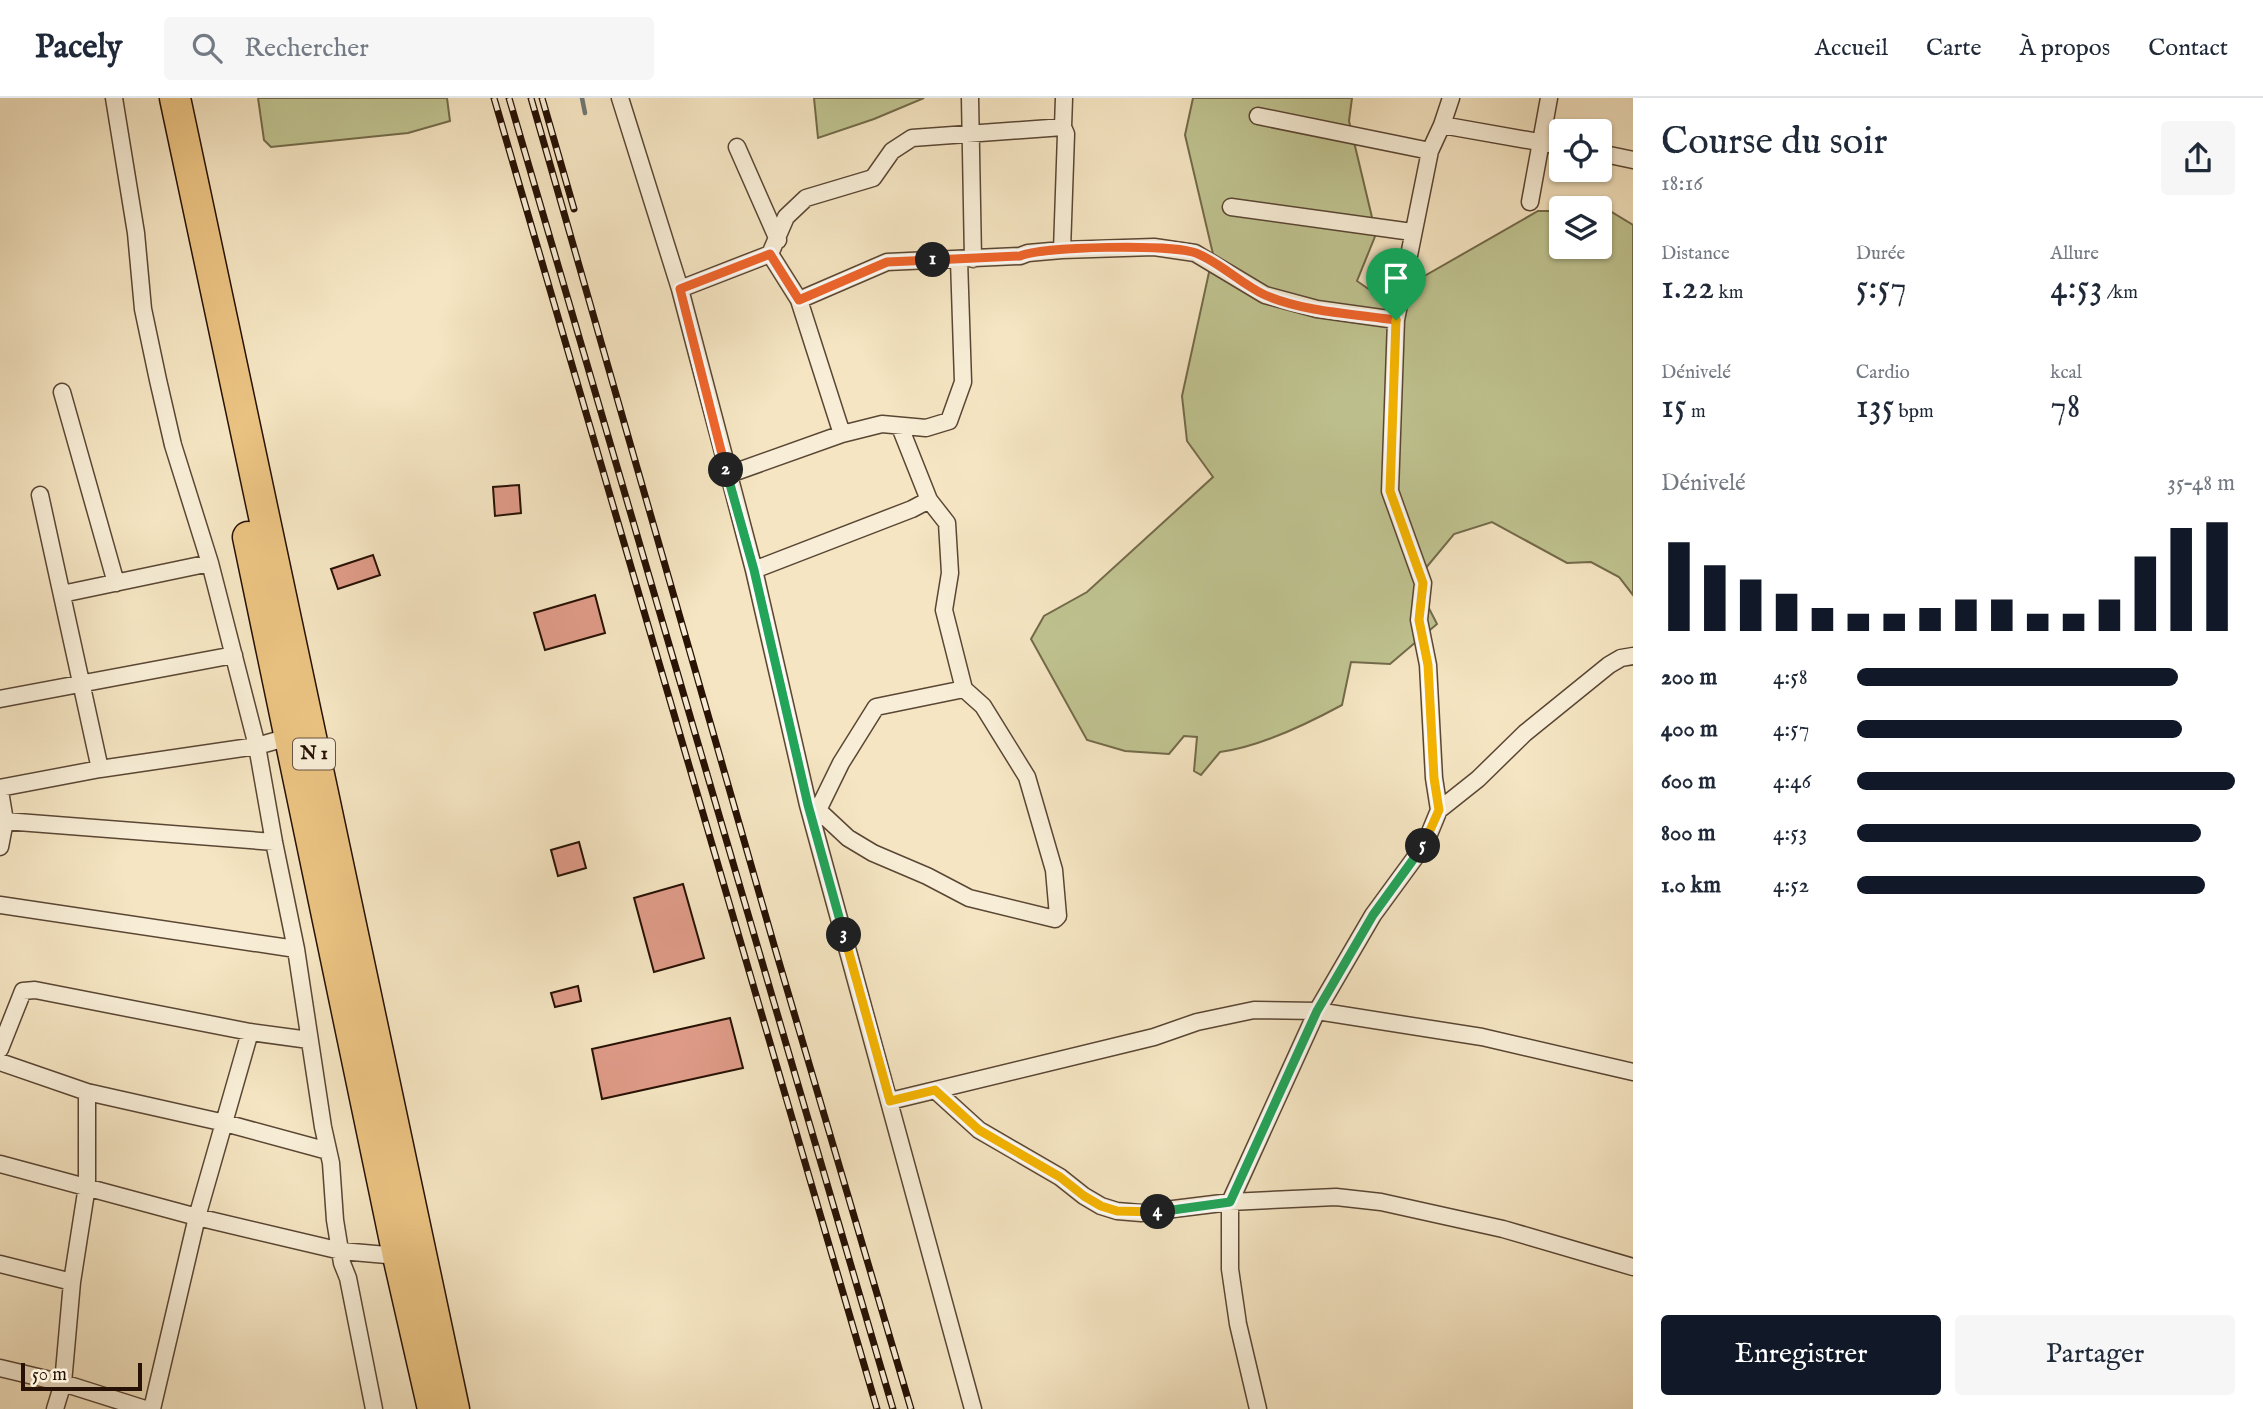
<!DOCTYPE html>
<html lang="fr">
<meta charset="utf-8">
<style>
:root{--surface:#fff;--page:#f6f6f7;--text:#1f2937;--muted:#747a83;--line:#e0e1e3;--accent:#111827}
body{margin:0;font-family:"IM FELL English",serif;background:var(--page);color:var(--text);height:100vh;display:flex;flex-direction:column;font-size:26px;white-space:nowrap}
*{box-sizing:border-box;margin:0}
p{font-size:23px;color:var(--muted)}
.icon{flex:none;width:38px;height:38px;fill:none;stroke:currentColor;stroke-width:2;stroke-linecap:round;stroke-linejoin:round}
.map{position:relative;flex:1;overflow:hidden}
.sheet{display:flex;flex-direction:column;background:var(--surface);width:630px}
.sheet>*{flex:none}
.tools{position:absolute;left:1549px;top:21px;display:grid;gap:14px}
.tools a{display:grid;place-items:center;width:63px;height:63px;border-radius:7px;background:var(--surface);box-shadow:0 2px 5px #0004;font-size:35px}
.scale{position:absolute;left:21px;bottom:18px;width:121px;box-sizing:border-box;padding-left:7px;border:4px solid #271104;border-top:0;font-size:19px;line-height:24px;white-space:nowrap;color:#271104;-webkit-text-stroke:5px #f8eed7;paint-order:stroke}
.pin{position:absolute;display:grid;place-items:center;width:60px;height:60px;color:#fff;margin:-72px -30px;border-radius:50% 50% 50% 0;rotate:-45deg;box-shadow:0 0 7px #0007}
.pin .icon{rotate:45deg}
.km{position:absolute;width:35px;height:35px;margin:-18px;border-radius:50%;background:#222;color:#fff;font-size:19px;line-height:35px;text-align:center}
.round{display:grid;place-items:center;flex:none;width:74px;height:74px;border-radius:7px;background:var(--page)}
.overview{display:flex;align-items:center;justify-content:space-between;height:119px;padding:0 28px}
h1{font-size:38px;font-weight:600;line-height:52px}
.figures{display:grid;grid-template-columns:repeat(3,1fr);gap:10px;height:119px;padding:7px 28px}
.figures div{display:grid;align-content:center}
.figures b{font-size:35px;font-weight:600}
.figures small{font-size:19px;font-weight:400}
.figures p{font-size:19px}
.chart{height:196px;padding:14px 28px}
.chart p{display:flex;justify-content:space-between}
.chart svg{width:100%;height:126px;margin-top:7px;stroke:var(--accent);stroke-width:6}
.primary-button{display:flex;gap:14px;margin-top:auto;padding:14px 28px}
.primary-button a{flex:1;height:80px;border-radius:7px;background:var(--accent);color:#fff;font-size:28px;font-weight:600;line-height:80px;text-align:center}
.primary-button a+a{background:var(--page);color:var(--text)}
ul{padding:0 28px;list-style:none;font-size:23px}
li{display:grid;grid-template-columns:112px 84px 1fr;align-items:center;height:52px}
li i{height:18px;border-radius:9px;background:var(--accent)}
header{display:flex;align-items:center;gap:42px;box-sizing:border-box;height:98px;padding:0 35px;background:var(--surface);border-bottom:2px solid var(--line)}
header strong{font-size:33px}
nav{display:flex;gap:38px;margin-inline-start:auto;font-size:24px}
.search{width:490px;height:63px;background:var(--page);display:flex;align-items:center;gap:18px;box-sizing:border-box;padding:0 24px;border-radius:7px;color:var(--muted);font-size:26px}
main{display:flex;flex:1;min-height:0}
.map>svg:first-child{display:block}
.green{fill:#bfc390;stroke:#736a4a;stroke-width:2}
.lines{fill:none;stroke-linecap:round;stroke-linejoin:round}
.stream{stroke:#707873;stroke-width:4.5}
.building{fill:#df9b88;stroke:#271104;stroke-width:2}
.street-casing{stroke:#5a4634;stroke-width:19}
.highway-casing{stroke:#271104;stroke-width:33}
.street{stroke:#f8eed7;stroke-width:16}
.highway{stroke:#eac281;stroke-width:30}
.rail-casing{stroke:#271104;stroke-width:7}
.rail{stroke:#f8eed7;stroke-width:4.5;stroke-dasharray:13;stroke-linecap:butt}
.split-1-casing{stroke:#fff;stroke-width:14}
.split-2-casing{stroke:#fff;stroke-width:14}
.split-3-casing{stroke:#fff;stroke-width:14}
.split-4-casing{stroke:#fff;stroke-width:14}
.split-5-casing{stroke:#fff;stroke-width:14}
.split-6-casing{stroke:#fff;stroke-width:14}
.split-1{stroke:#f0652b;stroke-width:9}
.split-2{stroke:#f0652b;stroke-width:9}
.split-3{stroke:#22a559;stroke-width:9}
.split-4{stroke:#f5b400;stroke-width:9}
.split-5{stroke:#22a559;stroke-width:9}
.split-6{stroke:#f5b400;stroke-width:9}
.labels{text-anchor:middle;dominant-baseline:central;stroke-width:5;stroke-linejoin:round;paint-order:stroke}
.shield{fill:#f8eed7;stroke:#665343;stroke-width:2}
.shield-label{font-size:19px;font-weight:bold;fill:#271104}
</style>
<header>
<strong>Pacely</strong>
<div class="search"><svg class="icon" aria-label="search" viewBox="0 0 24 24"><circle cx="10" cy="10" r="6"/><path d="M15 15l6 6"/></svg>Rechercher</div>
<nav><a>Accueil</a><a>Carte</a><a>À propos</a><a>Contact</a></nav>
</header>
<main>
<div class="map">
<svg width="1633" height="1311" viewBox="0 0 1633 1311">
<rect width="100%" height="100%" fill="#f5e5c2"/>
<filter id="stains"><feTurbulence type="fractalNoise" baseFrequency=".00286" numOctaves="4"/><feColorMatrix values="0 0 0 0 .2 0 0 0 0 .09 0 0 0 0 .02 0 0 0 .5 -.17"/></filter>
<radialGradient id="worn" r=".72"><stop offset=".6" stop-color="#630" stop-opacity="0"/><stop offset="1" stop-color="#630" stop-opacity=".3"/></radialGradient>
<!-- green -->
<path class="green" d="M258 0H447L450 23 408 35 271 49 264 42Z
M814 0H924L874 21 818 40Z
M1193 0H1352L1349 23 1376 136 1357 183 1393 208 1414 184 1538 113H1561V149H1600V113H1610L1633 127V497L1619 479 1591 464 1567 465 1492 424 1454 436 1415 483 1437 526 1390 566 1351 564 1342 607C1307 626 1259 649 1220 654L1201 677 1194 673 1197 639 1184 638 1169 656 1125 653 1087 642 1031 541 1044 518 1087 494 1213 379 1187 343 1182 298 1213 156 1185 37Z"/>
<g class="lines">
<!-- stream -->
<path class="stream" d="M582 0 585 15"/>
</g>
<!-- building -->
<path class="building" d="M519 387 521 415 495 418 493 389Z
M373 457 380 477 338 491 331 471Z
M595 497 605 535 545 552 534 515Z
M579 744 586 770 558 778 551 752Z
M683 786 704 860 654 874 634 800Z
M578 888 581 903 555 909 551 895Z
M730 920 743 970 602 1001 592 951Z"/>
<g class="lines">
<!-- street casing -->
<g class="street-casing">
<path id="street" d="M114 0 136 135 143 211 158 282 173 347 210 465 257 648 274 744 296 851 323 1029 331 1065 335 1122 342 1165 348 1180 374 1311
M620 0 680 191 754 472 808 707 973 1311
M970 0 973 161
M1451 0 1442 27 1561 48
M1258 18 1430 53
M1063 29 1064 0
M737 49 778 142
M1600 55 1633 62
M1530 104 1549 0
M1231 109 1412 134
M680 191 770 156 786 119 806 100 873 80 892 53 912 40 1063 29 1066 36 1062 152 1154 149 1195 155 1265 197 1317 211 1396 222
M799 202 887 164 1020 158 1028 155 1062 152
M62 294 116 485
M842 336 882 326 926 330 949 323 963 284 959 162
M727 377 842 336 799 202 770 156
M40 397 100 671
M754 472 912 411 929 402
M62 496 210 465
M0 601 234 557
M0 690 100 671 257 648 289 639
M0 693 5 723 0 749
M808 707 818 712 848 740 873 755 927 778 969 800 1055 821 1058 818 1054 772 1027 679 983 608 964 591 944 512 950 475 947 425 929 402 900 329
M818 712 841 665 876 609 964 591
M1439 712 1434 680 1428 567 1419 522 1423 485 1390 393 1396 222 1430 53 1442 27
M5 723 274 744
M0 807 296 851
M0 951 23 893 35 892 250 934 309 942
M0 964 87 994 225 1025 328 1053
M935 992 979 1032 1060 1079 1084 1098 1101 1108 1117 1113 1141 1115 1230 1104 1336 1099 1381 1104 1503 1131 1633 1169
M890 1003 1154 939 1197 924 1254 912 1317 913 1482 939 1633 974
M0 1066 197 1119 341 1153 398 1158
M0 1166 72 1184
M0 1270 63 1285 145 1311
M55 1311 63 1285 72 1184 87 1088V994
M152 1311 197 1119 250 934
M1258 1311 1238 1226 1230 1171V1104L1317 913 1373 817 1425 746 1439 712 1478 681 1525 635 1609 567 1621 560 1633 558"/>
</g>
<!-- highway casing -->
<g class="highway-casing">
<path id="highway" d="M175 0 454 1311
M248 439 398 1158 433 1311"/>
</g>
<!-- street -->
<use href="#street" class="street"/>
<!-- highway -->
<use href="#highway" class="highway"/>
<!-- rail casing -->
<g class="rail-casing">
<path id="rail" d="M494 0 877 1311
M509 0 893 1311
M531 0 774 847 911 1311
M542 0 574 111"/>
</g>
<!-- rail -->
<use href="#rail" class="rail"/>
</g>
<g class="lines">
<!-- split-1 casing -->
<g class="split-1-casing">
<path id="split-1" d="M933 162 1020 158C1044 148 1172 146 1196 155 1221 165 1241 186 1265 197 1304 214 1354 216 1396 222"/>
</g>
<!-- split-2 casing -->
<g class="split-2-casing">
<path id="split-2" d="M726 372 680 191 770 156 799 202 887 164 933 162"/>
</g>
<!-- split-3 casing -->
<g class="split-3-casing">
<path id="split-3" d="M726 372 754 472 808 707 844 837"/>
</g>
<!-- split-4 casing -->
<g class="split-4-casing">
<path id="split-4" d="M844 837 890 1003 935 992 979 1032 1060 1079 1084 1098 1101 1108 1117 1113 1158 1114"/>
</g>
<!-- split-5 casing -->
<g class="split-5-casing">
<path id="split-5" d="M1158 1114 1230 1104 1317 913 1373 817 1423 748"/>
</g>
<!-- split-6 casing -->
<g class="split-6-casing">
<path id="split-6" d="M1396 222 1390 393 1423 485 1419 522 1428 567 1434 680 1439 712 1423 748"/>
</g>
<!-- split-1 -->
<use href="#split-1" class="split-1"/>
<!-- split-2 -->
<use href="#split-2" class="split-2"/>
<!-- split-3 -->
<use href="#split-3" class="split-3"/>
<!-- split-4 -->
<use href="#split-4" class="split-4"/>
<!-- split-5 -->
<use href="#split-5" class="split-5"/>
<!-- split-6 -->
<use href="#split-6" class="split-6"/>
</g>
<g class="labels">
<!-- shield labels -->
<rect class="shield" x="293" y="640.5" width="42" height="31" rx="5"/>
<g class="shield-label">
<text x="314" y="656">N 1</text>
</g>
</g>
<rect width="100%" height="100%" filter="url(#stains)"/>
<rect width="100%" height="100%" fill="url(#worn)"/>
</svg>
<div class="tools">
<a><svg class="icon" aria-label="locate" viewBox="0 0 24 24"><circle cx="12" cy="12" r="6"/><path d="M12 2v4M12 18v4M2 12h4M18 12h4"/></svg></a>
<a><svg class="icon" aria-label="layers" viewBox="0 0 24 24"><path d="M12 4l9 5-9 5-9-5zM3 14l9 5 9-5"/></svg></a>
</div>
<div class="scale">50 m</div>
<div class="pin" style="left:1396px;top:222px;background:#1e9e55"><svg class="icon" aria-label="arrive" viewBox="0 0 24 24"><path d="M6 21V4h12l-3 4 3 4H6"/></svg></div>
<b class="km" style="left:933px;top:162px">1</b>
<b class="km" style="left:726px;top:372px">2</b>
<b class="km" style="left:844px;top:837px">3</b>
<b class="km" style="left:1158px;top:1114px">4</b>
<b class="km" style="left:1423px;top:748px">5</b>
</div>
<section class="sheet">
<div class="overview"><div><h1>Course du soir</h1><p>18:16</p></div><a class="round"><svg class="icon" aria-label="share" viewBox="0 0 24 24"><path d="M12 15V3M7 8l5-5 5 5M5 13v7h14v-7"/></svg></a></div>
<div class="figures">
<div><p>Distance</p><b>1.22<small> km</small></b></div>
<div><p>Durée</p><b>5:57</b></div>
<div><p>Allure</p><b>4:53<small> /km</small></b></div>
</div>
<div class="figures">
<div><p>Dénivelé</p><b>15<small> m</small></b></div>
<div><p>Cardio</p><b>135<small> bpm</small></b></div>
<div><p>kcal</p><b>78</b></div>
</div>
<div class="chart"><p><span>Dénivelé</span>35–48 m</p>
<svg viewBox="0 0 160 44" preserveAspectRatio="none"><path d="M5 44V13M15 44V21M25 44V26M35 44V31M45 44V36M55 44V38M65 44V38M75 44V36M85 44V33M95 44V33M105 44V38M115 44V38M125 44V33M135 44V18M145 44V8M155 44V6"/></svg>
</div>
<ul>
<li><b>200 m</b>4:58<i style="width:85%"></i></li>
<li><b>400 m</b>4:57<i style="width:86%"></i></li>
<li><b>600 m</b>4:46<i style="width:100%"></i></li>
<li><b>800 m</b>4:53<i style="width:91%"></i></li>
<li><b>1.0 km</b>4:52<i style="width:92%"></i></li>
</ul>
<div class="primary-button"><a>Enregistrer</a><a>Partager</a></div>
</section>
</main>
